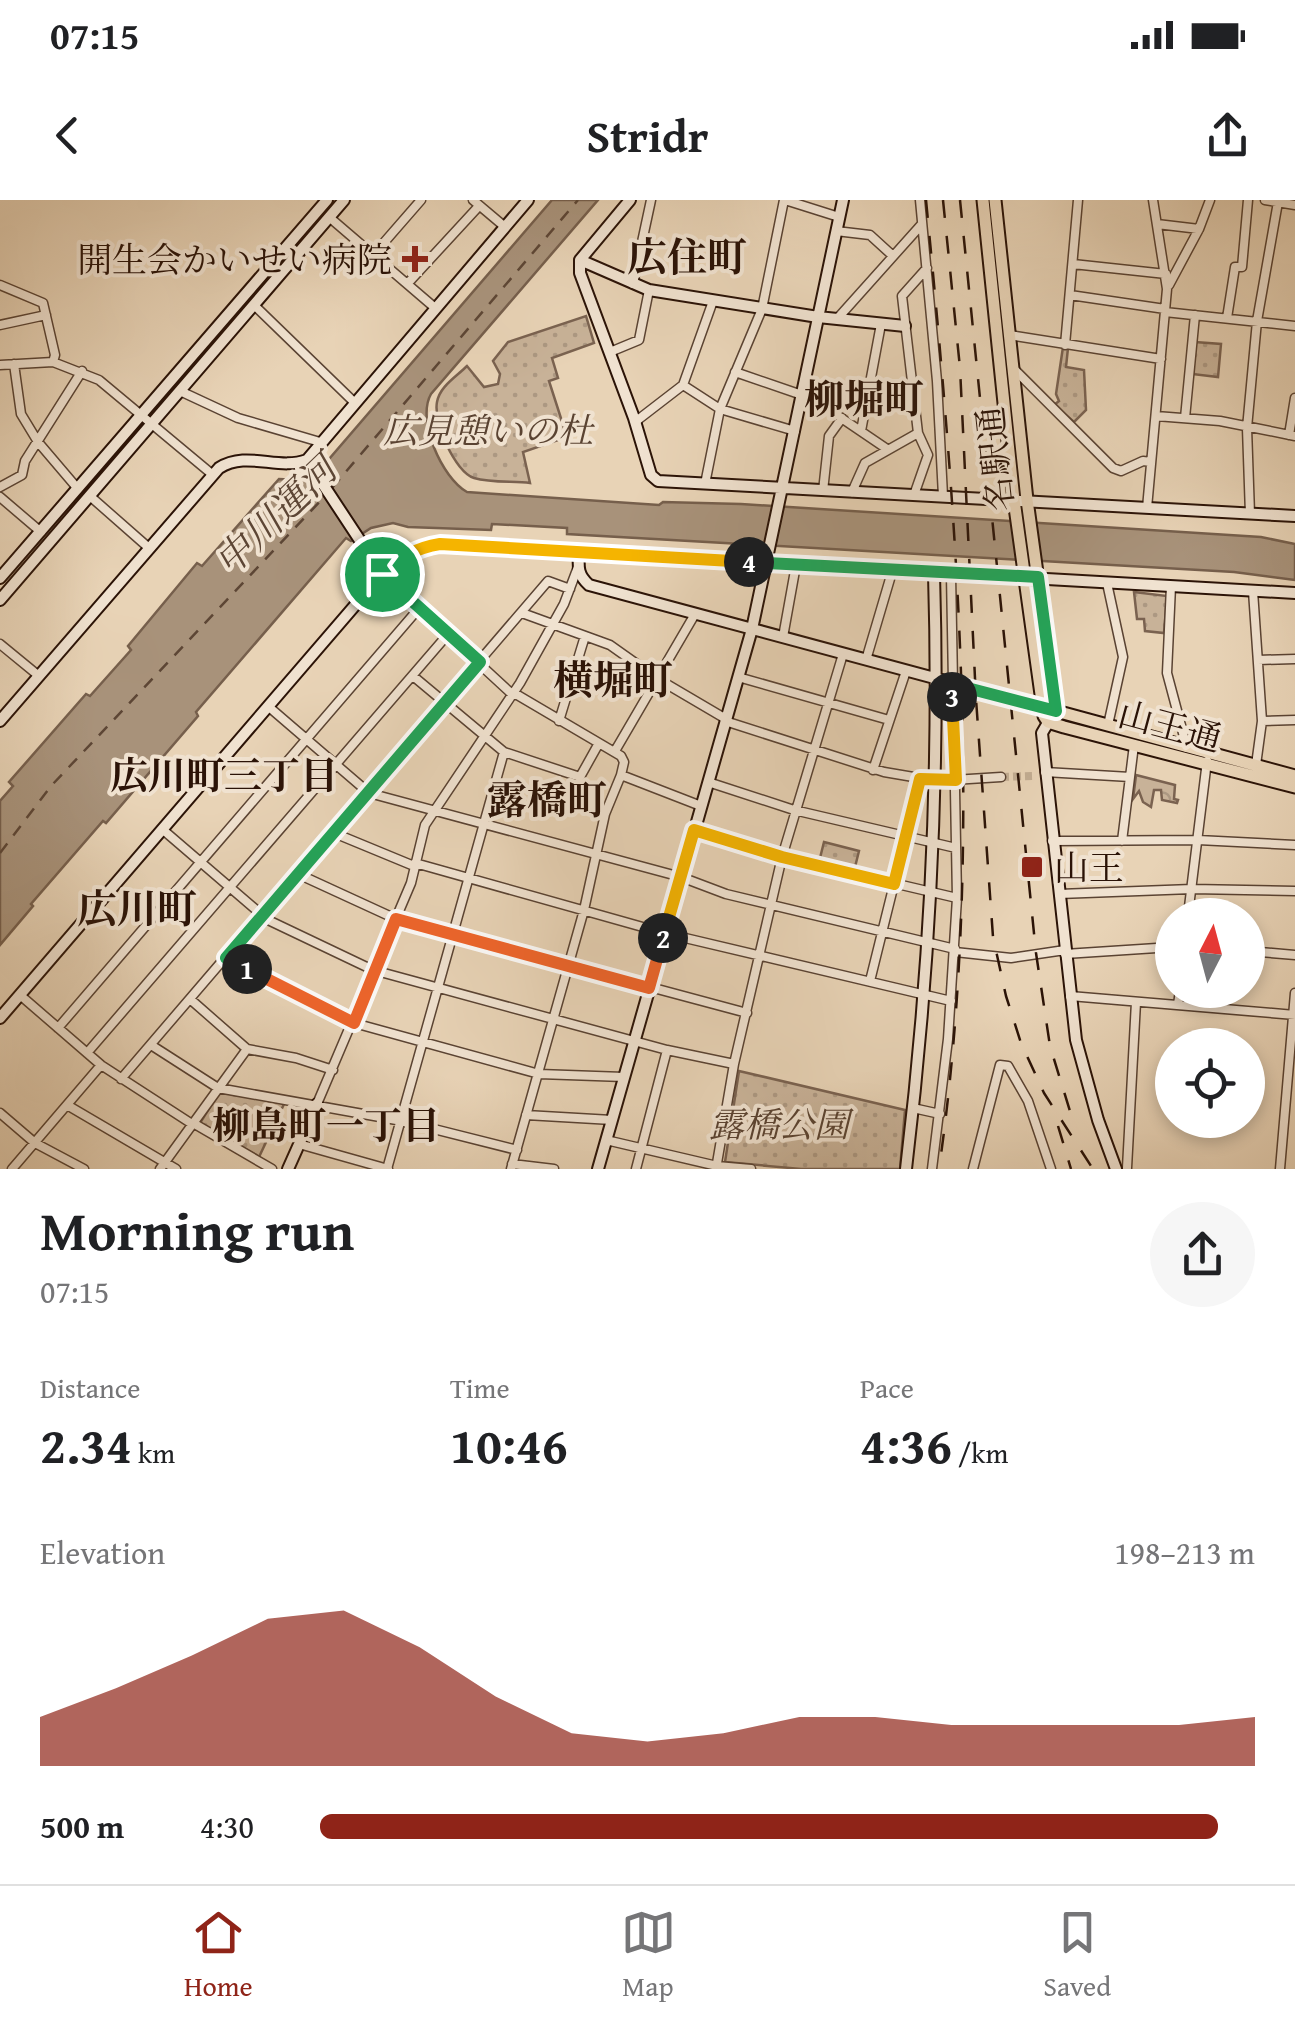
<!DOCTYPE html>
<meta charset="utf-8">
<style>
:root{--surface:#fff;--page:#f6f6f6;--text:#202124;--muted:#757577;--line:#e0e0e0;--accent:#8f2418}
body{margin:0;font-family:"Gentium Book Plus","Noto Serif JP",serif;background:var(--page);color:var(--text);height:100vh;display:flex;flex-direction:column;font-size:38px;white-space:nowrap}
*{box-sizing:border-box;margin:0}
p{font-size:32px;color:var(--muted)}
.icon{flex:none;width:55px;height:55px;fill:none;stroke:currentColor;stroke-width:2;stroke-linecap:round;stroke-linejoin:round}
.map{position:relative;height:969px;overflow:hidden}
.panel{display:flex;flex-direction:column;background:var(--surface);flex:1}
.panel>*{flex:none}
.needle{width:65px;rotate:6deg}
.fabs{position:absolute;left:1155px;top:698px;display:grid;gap:20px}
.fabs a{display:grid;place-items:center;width:110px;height:110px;border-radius:50%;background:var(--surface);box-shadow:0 5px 15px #0003;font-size:50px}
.pin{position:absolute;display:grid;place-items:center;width:85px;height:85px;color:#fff;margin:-42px;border:5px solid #fff;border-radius:50%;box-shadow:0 2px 10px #0007}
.km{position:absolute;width:50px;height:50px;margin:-25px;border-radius:50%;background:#222;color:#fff;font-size:28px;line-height:50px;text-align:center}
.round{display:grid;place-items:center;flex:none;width:105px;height:105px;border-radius:52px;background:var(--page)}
.summary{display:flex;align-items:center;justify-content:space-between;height:170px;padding:0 40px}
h1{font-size:55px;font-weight:600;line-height:75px}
.metrics{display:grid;grid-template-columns:repeat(3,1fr);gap:15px;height:170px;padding:10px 40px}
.metrics div{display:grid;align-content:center}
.metrics b{font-size:50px;font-weight:600}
.metrics small{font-size:28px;font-weight:400}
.metrics p{font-size:28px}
.chart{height:280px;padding:20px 40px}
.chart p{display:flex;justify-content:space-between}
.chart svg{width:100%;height:180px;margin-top:10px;fill:var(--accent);opacity:.7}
ul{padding:0 40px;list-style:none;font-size:32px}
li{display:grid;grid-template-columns:160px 120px 1fr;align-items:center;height:75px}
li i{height:25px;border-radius:12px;background:var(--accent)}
.status{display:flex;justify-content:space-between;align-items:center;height:70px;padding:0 50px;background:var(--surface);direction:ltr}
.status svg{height:28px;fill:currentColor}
header{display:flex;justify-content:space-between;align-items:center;height:130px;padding:0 40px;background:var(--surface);font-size:45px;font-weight:600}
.dock{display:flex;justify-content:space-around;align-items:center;height:140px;border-top:2px solid var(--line);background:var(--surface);font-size:28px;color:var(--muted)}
.dock a{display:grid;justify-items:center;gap:5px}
.dock .active{color:var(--accent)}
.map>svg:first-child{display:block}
.forest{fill:url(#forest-crowns);stroke:#7a6250;stroke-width:2.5}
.park{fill:url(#park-dots);stroke:#7a6250;stroke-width:2.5}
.water{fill:#a8927a;stroke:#765f4c;stroke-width:2.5}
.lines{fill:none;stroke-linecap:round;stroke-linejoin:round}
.ferry{stroke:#5d4635;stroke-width:2.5;stroke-dasharray:12 10;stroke-linecap:butt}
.street-tunnel{stroke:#c2ad93;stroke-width:8;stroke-dasharray:8 4;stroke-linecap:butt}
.street-casing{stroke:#5a4333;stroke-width:11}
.secondary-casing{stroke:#2b1307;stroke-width:14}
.primary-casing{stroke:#2b1307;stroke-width:15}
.street{stroke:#f0e2d0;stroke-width:8}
.secondary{stroke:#f0e2d0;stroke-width:10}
.primary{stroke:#e8d3b6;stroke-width:11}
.rail{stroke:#2b1307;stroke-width:2.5;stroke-dasharray:18 18;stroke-linecap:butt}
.split-1-casing{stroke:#fff;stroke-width:20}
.split-2-casing{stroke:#fff;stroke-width:20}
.split-3-casing{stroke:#fff;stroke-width:20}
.split-4-casing{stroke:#fff;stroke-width:20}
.split-5-casing{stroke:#fff;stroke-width:20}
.split-1{stroke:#22a559;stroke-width:12}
.split-2{stroke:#f0652b;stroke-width:12}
.split-3{stroke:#f5b400;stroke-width:12}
.split-4{stroke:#22a559;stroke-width:12}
.split-5{stroke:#f5b400;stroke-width:12}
.poi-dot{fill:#8f2418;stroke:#f0e2d0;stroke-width:4}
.labels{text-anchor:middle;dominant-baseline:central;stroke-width:8;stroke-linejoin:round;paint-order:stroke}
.poi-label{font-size:35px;fill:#2b1307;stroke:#f0e2d0;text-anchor:end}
.park-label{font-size:35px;font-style:italic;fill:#5a4332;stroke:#f0e2d0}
.street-label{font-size:35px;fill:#2b1307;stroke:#f0e2d0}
.water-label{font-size:38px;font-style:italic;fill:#5d4635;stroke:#f0e2d0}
.neighbourhood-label{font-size:38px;font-weight:bold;fill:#2b1307;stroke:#f0e2d0}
.quarter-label{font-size:40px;font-weight:bold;fill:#2b1307;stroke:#f0e2d0}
</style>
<div class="status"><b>07:15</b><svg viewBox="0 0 49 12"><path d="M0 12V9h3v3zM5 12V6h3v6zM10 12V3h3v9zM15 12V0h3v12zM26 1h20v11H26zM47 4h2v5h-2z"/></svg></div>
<header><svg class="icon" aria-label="back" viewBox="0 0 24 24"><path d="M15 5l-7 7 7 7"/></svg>Stridr<svg class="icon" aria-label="share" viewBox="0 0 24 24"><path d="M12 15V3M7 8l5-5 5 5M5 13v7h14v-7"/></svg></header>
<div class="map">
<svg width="1295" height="969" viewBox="0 0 1295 969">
<defs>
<pattern id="forest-crowns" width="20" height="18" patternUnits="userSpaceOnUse" patternTransform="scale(2.5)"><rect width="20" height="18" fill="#c8b298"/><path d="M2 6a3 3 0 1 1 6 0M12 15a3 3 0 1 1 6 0" fill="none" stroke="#ac9882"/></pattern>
<pattern id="park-dots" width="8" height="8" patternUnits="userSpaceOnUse" patternTransform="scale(2.5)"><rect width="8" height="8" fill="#c8b298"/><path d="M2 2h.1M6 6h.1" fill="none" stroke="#ac9882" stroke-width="1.8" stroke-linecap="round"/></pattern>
</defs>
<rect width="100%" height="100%" fill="#e8d3b6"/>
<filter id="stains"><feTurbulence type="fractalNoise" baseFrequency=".002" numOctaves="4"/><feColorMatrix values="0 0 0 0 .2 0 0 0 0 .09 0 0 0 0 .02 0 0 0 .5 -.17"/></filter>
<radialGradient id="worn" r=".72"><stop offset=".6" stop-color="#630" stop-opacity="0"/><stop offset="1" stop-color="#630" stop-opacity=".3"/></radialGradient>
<!-- forest -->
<path class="forest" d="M1136 575 1175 585 1174 599 1178 600 1177 603 1162 600 1161 590H1154L1151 607 1143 602 1139 591 1133 599Z"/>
<!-- park -->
<path class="park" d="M586 116 594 143 552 158 558 178 549 181 567 237 523 252 530 283C513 281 491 283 474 278 455 272 433 222 437 202 440 186 456 177 467 166L484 187 498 184 500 174 493 161 508 142Z
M1195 142 1221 144 1218 177 1192 174Z
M1063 147 1068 148 1066 167 1084 170 1086 210 1074 222 1054 205 1059 201 1056 194Z
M1134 392 1167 396 1164 433 1145 431 1144 419H1137Z
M824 642 859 651 854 671 819 662Z
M739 871 905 910 900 969H801L725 962Z
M220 891 285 902 259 957 200 923Z"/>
<!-- water -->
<path class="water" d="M552 0H598L431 194C416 220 442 278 467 292L659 305 663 302 741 304 1261 337 1295 344V380L1234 372 567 334V328L492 324 491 330 408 327 393 323 371 328 351 341 346 338 196 512 198 516 106 623 103 621 31 704 33 706 0 745V601L13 586 9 582 86 494 90 496 131 450 128 446 197 363 202 366 279 279 300 280 323 266Z"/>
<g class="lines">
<!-- ferry -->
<path class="ferry" d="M332 288 578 0
M0 653 51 586 327 294"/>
<!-- street-tunnel -->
<path class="street-tunnel" d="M1001 577 1032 576"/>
<!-- street casing -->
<g class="street-casing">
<path id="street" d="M473 0 505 27
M785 0 839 17
M920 0 937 181 943 296
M1265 0 1295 5
M329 17 434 107
M1157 24 1199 29
M836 31 870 35 893 56
M374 54 421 0
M1073 64 1166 74
M408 83 479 6
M633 84 651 0
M0 85 43 103 55 155 53 162
M1169 85 1199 29 1210 0
M1070 95 1165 109
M255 106 355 203
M1165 112 1295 126
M1227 118 1235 67H1242L1248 0
M837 119 922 24
M0 125 46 115
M1009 135 1161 159
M1065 145 1078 0
M610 152 639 140 649 90
M14 164 21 214 38 242 78 289
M0 165 53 162 99 180 213 275
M1014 169 1113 268 1121 271 1143 261 1151 262
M735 172 802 195
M683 185 720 209 795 231
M180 191 238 218 320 242
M803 192 887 249
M1156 216 1220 221 1295 236
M1185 218 1195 115
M635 222 683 185 713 101
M861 231 881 124
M1289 235 1295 198
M705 284 720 209 762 109 784 0
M0 287 22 275 25 261 82 171
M823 291 829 236 842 218
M852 292 865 263 918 233
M914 295 928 255 918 233 902 96 927 68
M0 297 41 332
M91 297 149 348
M1147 308 1167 89 1153 0
M1250 314 1247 228 1257 121 1278 2
M382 374 513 495
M1107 383 1123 457 1108 525
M1171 386 1167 473 1187 548
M1253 391 1262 521 1256 565
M522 413 610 445 658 479 726 519
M783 437 796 365
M0 444 39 476
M866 460 892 372
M1258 460 1295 459
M413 476 504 552 580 577 599 543
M738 477 889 520
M514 493 621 556 624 562 621 575 701 606
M269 507 369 593 681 677 726 694 955 749
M559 521 585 436
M725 521 884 572 937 581 1001 577
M1262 521 1295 520
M615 551 695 414
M873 570 906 471
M1045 572 1130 577
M708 582 794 610 956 648
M162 629 268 720 373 770 667 850 734 864
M694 630 782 657 957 698
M334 633 414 666
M1052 641 1198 640 1295 645
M1122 641 1134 545
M415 663 664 733 951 801
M298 674 396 719 747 813
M1059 694 1192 689 1295 691
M1188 715 1207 561
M1248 751 1295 755
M955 752 1011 758 1065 750
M1065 754 1172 747
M226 758 354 823 539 874 624 877
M870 781 920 579
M20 795 101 865 192 924
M1070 796 1295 815
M190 799 247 849 296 858 333 870
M1178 805 1180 790
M58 828 420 407
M151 845 218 888 402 921 517 950
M87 853 449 433
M121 879 548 381 570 389
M317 904 411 683 425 625 520 483 564 404 578 367
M67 905 176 969
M913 908 940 914
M0 913 35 943 84 969
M526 915 612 920
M193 923 272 969
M606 940 717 966 751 969
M299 944 388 969
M512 964 554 969
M1127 968 1136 802
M12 969 101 865
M160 969 247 849
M387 969 504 552
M511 969 584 710 605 614 621 575
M636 969 667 850
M716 969 734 864 782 657 843 454
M932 969 948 839 957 698 951 375
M973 969 1000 865 1008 866 1028 901 1051 969
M1280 969 1295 793"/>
</g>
<!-- secondary casing -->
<g class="secondary-casing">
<path id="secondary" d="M580 60 630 0
M905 126 818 117 649 90 580 60V73L634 218 651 275 658 281 1295 316
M307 260 382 374
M579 354C578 368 578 375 589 385L1046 508
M0 378 327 0
M0 400 344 0
M1052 516 1042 533 1076 840 1098 920 1116 969
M0 521 219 268C247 250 278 271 307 260L528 0
M0 818 382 374C402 357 414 348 440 345L1295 393
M288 969 317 904
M598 969 752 429 843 0
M906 969C930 771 940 573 934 374"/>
</g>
<!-- primary casing -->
<g class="primary-casing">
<path id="primary" d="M983 0 1014 300 1044 516 1048 522 1064 527 1295 587
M995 0 1027 300 1056 511 1295 576"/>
</g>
<!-- street -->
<use href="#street" class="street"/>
<!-- secondary -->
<use href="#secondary" class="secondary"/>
<!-- primary -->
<use href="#primary" class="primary"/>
<!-- rail -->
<path class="rail" d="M926 0C957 321 985 648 939 969
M943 0 960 168 976 499 993 737 1006 796 1021 843 1044 893 1093 969
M960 0 1036 753 1050 846 1073 921
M1058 926 1071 969"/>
</g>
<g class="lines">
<!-- split-1 casing -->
<g class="split-1-casing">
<path id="split-1" d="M247 769 226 758 480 462 382 374"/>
</g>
<!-- split-2 casing -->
<g class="split-2-casing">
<path id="split-2" d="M247 769 354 823 396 719 649 788 663 738"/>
</g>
<!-- split-3 casing -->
<g class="split-3-casing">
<path id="split-3" d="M663 738 694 630 782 657 894 684 920 579 956 580 952 497"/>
</g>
<!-- split-4 casing -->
<g class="split-4-casing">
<path id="split-4" d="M749 362 1038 377 1056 511 952 484V497"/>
</g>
<!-- split-5 casing -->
<g class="split-5-casing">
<path id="split-5" d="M382 374C402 357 415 348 440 344L749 362"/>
</g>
<!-- split-1 -->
<use href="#split-1" class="split-1"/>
<!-- split-2 -->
<use href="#split-2" class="split-2"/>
<!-- split-3 -->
<use href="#split-3" class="split-3"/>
<!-- split-4 -->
<use href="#split-4" class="split-4"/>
<!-- split-5 -->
<use href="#split-5" class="split-5"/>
</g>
<!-- markers -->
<g class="poi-dot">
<path d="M410 44h10v10h10v10h-10v10h-10v-10h-10v-10h10z"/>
<rect x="1020" y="655" width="24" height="24" rx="5"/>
</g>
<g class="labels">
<!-- poi labels -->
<g class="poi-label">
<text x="392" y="59">開生会かいせい病院</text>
<text x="1054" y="667" text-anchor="start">山王</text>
</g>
<!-- park labels -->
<g class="park-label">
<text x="488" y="230">広見憩いの杜</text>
<text x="779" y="924">露橋公園</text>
</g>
<!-- street labels -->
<g class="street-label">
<text transform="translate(995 259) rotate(-96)">名駅通</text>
<text transform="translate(1170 526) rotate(15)">山王通</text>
</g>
<!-- water labels -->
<g class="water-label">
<text transform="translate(275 315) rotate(-44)">中川運河</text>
</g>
<!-- neighbourhood labels -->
<g class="neighbourhood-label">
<text x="224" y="575">広川町三丁目</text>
<text x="326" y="925">柳島町一丁目</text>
</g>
<!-- quarter labels -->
<g class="quarter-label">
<text x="687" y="56">広住町</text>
<text x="864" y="198">柳堀町</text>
<text x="613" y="479">横堀町</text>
<text x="547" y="599">露橋町</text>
<text x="137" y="708">広川町</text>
</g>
</g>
<rect width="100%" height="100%" filter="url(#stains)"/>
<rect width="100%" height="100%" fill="url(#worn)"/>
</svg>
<div class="fabs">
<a><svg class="needle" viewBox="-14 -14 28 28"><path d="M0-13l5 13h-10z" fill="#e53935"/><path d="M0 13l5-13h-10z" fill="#757577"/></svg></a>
<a><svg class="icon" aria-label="locate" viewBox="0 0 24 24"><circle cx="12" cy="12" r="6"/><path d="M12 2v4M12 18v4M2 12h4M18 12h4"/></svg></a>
</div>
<div class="pin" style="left:382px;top:374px;background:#1e9e55"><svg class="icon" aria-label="arrive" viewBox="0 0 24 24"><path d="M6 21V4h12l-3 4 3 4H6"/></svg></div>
<b class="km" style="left:247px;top:769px">1</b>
<b class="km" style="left:663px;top:738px">2</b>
<b class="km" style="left:952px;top:497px">3</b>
<b class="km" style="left:749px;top:362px">4</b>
</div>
<section class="panel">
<div class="summary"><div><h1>Morning run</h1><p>07:15</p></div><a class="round"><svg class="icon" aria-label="share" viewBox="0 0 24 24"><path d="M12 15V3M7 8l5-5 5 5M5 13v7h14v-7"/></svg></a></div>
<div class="metrics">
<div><p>Distance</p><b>2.34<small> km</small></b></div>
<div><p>Time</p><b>10:46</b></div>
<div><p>Pace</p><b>4:36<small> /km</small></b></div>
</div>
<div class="chart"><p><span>Elevation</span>198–213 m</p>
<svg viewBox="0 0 160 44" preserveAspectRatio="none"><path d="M0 44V32L10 25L20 17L30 8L40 6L50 15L60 27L70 36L80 38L90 36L100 32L110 32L120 34L130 34L140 34L150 34L160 32V44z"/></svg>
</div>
<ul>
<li><b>500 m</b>4:30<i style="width:96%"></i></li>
</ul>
</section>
<nav class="dock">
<a class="active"><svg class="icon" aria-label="home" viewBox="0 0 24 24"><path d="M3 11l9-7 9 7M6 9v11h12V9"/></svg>Home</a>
<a><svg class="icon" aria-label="map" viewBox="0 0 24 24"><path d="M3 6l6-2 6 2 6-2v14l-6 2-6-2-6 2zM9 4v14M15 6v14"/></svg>Map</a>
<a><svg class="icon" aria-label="saved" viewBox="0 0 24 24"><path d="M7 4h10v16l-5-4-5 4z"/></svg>Saved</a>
</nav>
